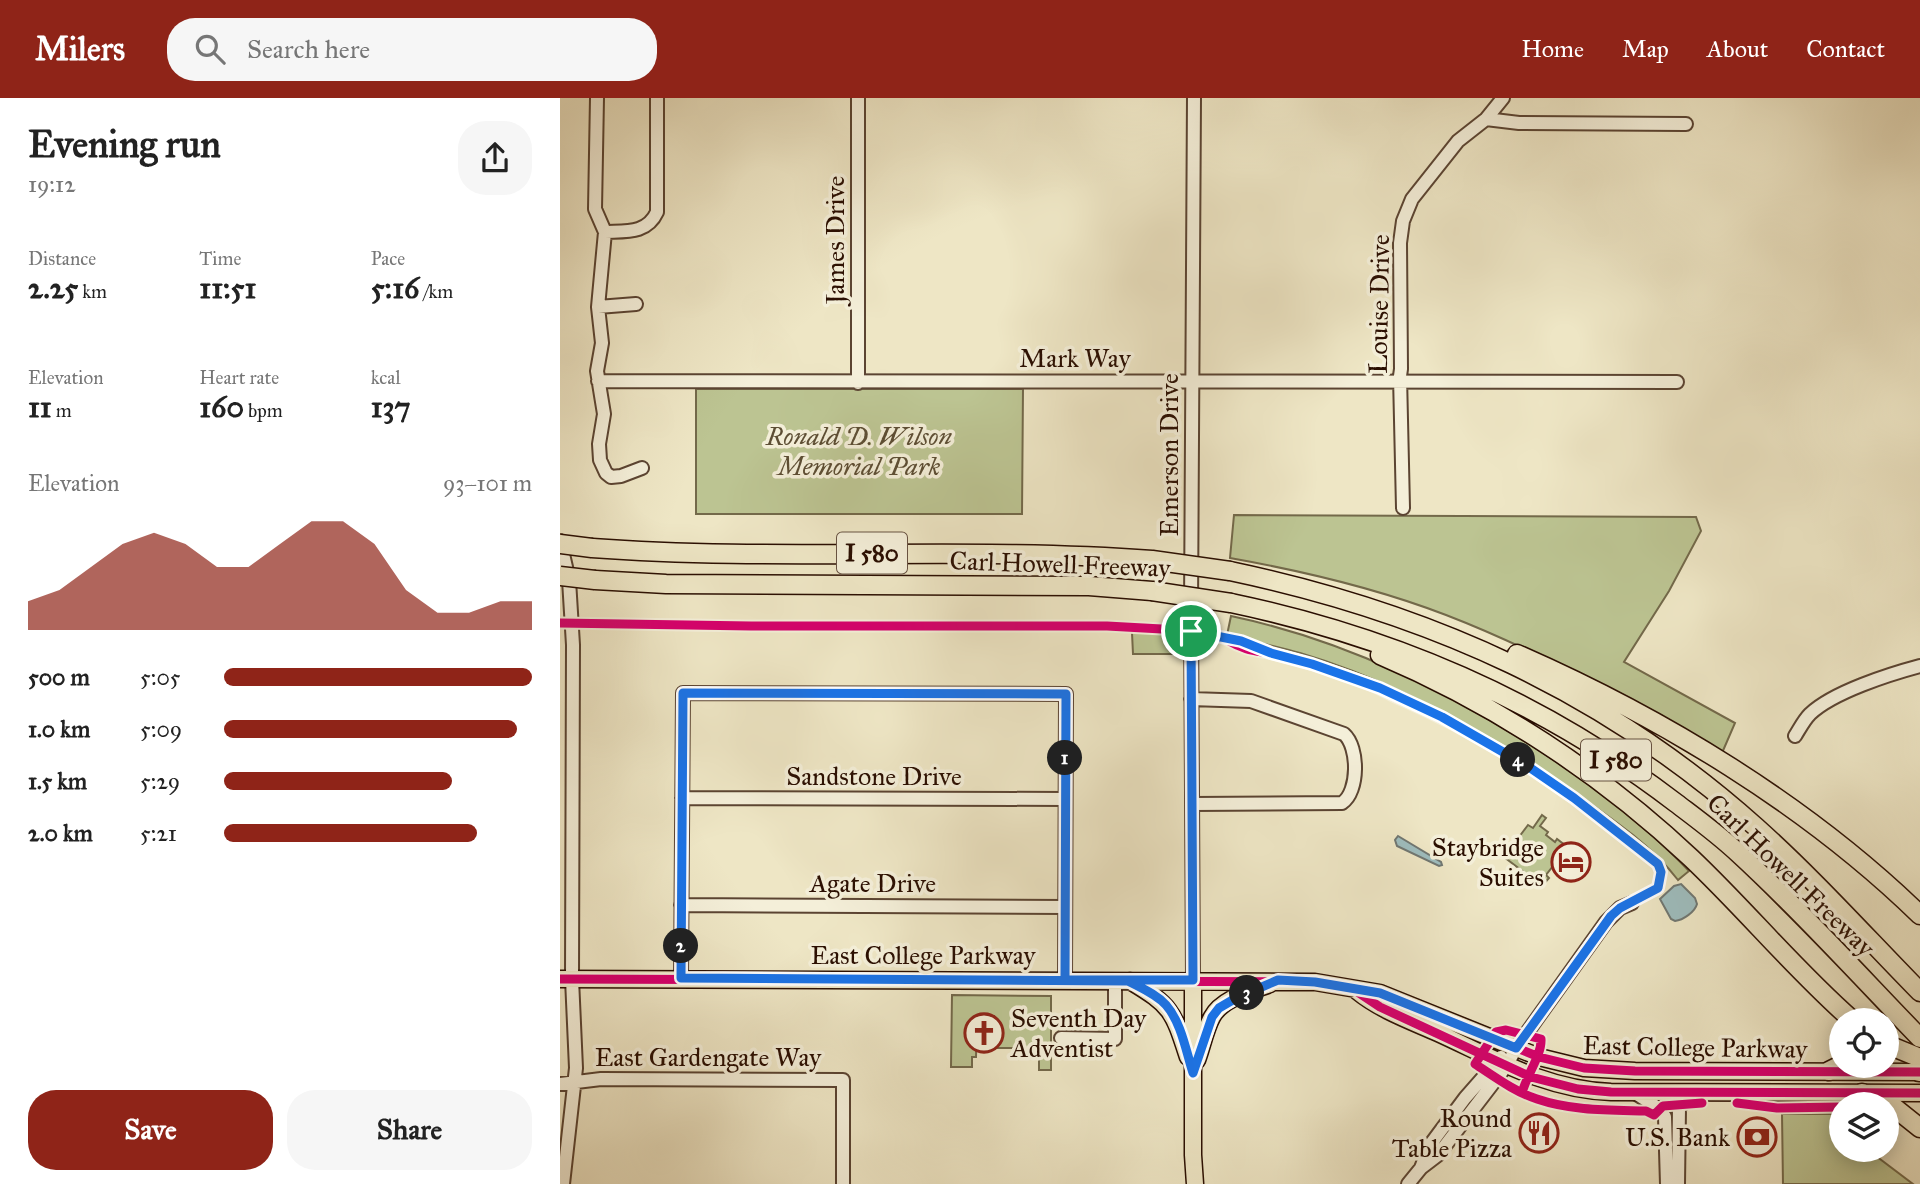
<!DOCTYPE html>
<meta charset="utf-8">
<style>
:root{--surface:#fff;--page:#f6f6f6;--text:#222;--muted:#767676;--accent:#8f2418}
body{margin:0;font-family:"IM FELL Great Primer",serif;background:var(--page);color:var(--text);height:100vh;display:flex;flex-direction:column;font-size:26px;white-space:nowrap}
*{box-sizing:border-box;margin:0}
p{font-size:23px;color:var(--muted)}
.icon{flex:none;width:38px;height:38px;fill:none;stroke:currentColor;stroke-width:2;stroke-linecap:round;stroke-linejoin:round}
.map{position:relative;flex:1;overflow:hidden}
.details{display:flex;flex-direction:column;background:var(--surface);width:560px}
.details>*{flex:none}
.fabs{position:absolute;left:1269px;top:910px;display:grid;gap:14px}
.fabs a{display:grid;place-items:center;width:70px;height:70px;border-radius:50%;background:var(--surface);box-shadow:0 4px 18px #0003;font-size:35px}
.pin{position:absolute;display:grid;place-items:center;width:60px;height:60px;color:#fff;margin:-30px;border:4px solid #fff;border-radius:50%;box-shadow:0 2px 7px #0007}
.km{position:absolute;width:35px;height:35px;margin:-18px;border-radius:50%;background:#222;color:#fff;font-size:19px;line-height:35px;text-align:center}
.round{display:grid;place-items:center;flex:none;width:74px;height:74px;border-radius:28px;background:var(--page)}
.head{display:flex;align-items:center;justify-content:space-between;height:119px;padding:0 28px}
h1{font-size:38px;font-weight:800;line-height:52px}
.figures{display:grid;grid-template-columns:repeat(3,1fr);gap:10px;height:119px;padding:7px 28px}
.figures div{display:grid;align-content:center}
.figures b{font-size:30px;font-weight:800}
.figures small{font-size:19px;font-weight:400}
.figures p{font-size:19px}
.chart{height:196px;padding:14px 28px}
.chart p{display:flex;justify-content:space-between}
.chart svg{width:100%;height:126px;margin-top:7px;fill:var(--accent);opacity:.7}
.button{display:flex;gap:14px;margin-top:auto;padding:14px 28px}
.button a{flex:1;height:80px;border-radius:28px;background:var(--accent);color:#fff;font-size:28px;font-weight:800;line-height:80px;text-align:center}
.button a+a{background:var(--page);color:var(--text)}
ul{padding:0 28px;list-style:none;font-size:23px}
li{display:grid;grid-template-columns:112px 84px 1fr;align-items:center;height:52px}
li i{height:18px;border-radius:9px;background:var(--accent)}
header{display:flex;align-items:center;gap:42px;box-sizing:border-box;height:98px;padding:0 35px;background:var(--accent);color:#fff}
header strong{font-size:33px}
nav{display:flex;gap:38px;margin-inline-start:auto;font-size:24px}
.search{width:490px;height:63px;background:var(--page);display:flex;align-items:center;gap:18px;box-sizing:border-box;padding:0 24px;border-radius:28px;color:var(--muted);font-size:26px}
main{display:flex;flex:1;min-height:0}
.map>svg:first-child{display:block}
.green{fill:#bcc492;stroke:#73694a;stroke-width:2}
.water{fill:#9ebdbe;stroke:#707772;stroke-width:2}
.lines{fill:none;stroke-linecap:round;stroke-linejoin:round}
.minor-casing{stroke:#5b4432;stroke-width:16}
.major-casing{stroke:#2a0e01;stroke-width:19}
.highway-casing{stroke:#2a0e01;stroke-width:21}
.minor{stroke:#f4efd9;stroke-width:12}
.major{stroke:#eee6c5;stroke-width:16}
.highway{stroke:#eee6c5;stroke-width:18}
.highway-bridge-casing{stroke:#2a0e01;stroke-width:21;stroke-linecap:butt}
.highway-bridge{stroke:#eee6c5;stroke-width:18}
.cycleway-casing{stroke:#f4efd9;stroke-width:13}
.cycleway{stroke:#d6006c;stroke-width:9}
.route-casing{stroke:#fff;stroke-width:14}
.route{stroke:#1a73e8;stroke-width:9}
.labels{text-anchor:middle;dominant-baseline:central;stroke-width:7;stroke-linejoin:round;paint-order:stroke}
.shield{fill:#f4efd9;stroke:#675242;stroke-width:2}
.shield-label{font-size:24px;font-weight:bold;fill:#2a0e01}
.street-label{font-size:26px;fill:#2a0e01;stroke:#f4efd9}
.park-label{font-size:26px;font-style:italic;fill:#5d4e34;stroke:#f4efd9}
.poi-label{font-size:26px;fill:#2a0e01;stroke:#f4efd9;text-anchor:end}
</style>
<header>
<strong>Milers</strong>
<div class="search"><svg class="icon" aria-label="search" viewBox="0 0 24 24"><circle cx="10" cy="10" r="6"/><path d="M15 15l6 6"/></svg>Search here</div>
<nav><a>Home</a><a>Map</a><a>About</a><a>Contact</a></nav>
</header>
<main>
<section class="details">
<div class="head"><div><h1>Evening run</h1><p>19:12</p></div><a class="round"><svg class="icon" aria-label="share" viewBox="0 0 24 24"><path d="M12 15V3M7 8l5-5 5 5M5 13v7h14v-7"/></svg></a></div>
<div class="figures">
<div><p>Distance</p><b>2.25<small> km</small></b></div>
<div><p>Time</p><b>11:51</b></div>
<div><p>Pace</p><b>5:16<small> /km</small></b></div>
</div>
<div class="figures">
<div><p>Elevation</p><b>11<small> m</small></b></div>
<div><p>Heart rate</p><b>160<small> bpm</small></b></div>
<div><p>kcal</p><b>137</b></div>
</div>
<div class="chart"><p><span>Elevation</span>93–101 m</p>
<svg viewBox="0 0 160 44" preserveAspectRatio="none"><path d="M0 44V34L10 30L20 22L30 14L40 10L50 14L60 22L70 22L80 14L90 6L100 6L110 14L120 30L130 38L140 38L150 34L160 34V44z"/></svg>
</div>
<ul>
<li><b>500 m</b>5:05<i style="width:100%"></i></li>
<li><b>1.0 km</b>5:09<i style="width:95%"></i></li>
<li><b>1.5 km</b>5:29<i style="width:74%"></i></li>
<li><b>2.0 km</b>5:21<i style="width:82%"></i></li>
</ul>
<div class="button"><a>Save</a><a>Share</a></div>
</section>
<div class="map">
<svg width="1360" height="1086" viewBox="0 0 1360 1086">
<rect width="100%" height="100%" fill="#eee6c5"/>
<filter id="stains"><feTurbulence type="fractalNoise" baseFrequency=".00286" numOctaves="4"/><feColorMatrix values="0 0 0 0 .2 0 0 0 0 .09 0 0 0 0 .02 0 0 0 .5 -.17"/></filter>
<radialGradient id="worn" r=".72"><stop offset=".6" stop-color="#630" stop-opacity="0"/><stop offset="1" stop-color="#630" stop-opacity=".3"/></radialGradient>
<!-- green -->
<path class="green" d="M136 291H463L462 416H136Z
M674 417 1136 419 1141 433 1109 493 1064 564 1175 625 1162 655C1071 605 982 554 886 517 816 490 743 473 670 460Z
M671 518C794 544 909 603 1011 674 1053 704 1094 736 1129 773L1118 782C1091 747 1054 722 1018 697 933 638 839 584 740 555 716 548 691 543 667 537Z
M572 535H618V556H573Z
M982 717 986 720 980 728 988 734 986 737 995 744 997 741 1010 751 1004 759 1001 758 986 777 989 780 982 788 944 759 968 727 973 730Z
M392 897 491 898V972H479V950H435L434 918H417L416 959H412V969H391Z
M1222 1016H1281V1024L1276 1027 1281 1031V1052H1308L1353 1086H1223Z"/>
<!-- water -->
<path class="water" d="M838 738 881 764 882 767 879 768 837 748 835 742Z
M1121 786 1135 800 1137 806C1135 814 1123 822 1115 823L1111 821 1100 801 1114 788Z"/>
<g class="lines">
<!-- minor casing -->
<g class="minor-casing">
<path id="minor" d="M37 0 35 111 45 134C66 133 87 136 97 114V0
M926 21 959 25 1126 26
M45 134 38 209 42 245 37 273 44 316 39 346 40 362 46 375 51 379 61 378 82 370
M38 209 76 206
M38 283 1117 284
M298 285V0
M843 410 840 278 841 271 840 145 843 123 852 101 898 43 926 21 943 0
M0 443 9 482 13 547 12 881 16 970 3 1086
M631 601 691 603 784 636C799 649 799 694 782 705L632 706
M1235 638C1240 630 1244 622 1250 616 1273 594 1330 576 1360 568
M122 700 505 701
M121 807 505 809
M121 880 123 595 506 596 505 882
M633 882 631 511 634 0
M501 940 555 941V882
M0 986 41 981 283 982V1086
M1075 995 1100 1011 1105 1019 1107 1086
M861 1070 870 1047 905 1000 941 959
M848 1086 861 1070 878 1057 947 967 956 950 1046 824 1060 810 1072 805
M1118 1086 1119 1011 1124 1002 1137 995"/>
</g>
<!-- major casing -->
<g class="major-casing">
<path id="major" d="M0 881 755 884 820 895 979 959 1024 970 1075 973 1360 974
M633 882V1057L635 1086
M570 883C612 908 613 913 628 959
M797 893C820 912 851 923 878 935 935 961 987 992 1051 994L1360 995
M637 962C642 949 645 932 652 919 662 900 692 893 710 886"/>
</g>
<!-- highway casing -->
<g class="highway-casing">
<path id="highway" d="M32 450C218 464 406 448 592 462
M670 473C869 515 1044 593 1196 729 1254 781 1306 839 1360 894
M35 482 106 486 529 488 592 493
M671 505C833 539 984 604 1116 705 1137 721 1159 737 1178 755 1241 813 1300 878 1360 940
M957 556C1101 619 1247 707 1360 817
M820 557C933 605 1041 675 1131 760 1186 812 1235 872 1292 922
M1326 946 1360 960
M1269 973 1281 967
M1359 974H1360
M1302 995 1330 1006 1360 1030"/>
</g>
<!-- minor -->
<use href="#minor" class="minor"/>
<!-- major -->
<use href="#major" class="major"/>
<!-- highway -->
<use href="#highway" class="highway"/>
<!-- highway-bridge casing -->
<g class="highway-bridge-casing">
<path id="highway-bridge" d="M0 446 32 450
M592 462 670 473
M0 478 35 482
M592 493 671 505"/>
</g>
<!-- highway-bridge -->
<use href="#highway-bridge" class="highway-bridge"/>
<!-- cycleway casing -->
<g class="cycleway-casing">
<path id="cycleway" d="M0 525 191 528H547L620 532 678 543
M667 542C689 555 699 552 722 558 750 565 777 574 804 584 814 588 823 593 833 598 933 641 1015 696 1098 766L1101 774 1098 790 1060 810 1051 818 956 950
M0 881 755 884 820 895 979 959 1024 970 1075 973 1360 974
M799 895 820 909 971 979 1018 991 1051 994 1360 995
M962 995C966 978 982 957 981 941L946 932 936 934 915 966C935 979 955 994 977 1001 1012 1013 1050 1012 1086 1013L1094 1017 1103 1008 1142 1005
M1177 1005 1217 1010 1281 1009"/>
</g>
<!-- cycleway -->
<use href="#cycleway" class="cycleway"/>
</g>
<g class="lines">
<!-- route casing -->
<g class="route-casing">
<path id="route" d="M631 533 633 882H505L506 596 123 595 121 880 568 883C581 890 596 896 606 907 621 924 626 953 633 975L652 919 659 910 676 900 718 882 755 884 820 895 956 950 1051 818 1060 810 1098 790 1101 774 1098 766 1014 700 969 669 882 619 820 590 752 566 711 555 681 543 631 533"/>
</g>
<!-- route -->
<use href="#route" class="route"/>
</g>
<!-- icons -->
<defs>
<g id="hotel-ring" transform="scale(2.0125)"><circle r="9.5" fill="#f4efd9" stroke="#8f2418" stroke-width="1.5"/><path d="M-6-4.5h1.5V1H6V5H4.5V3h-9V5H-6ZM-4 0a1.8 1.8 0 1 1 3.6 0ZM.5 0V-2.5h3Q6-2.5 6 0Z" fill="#8f2418"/></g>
<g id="church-ring" transform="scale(2.0125)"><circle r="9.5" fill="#f4efd9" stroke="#8f2418" stroke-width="1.5"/><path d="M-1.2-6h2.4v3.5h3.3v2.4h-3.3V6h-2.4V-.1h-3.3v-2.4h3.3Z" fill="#8f2418"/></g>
<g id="restaurant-ring" transform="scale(2.0125)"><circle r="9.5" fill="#f4efd9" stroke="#8f2418" stroke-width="1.5"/><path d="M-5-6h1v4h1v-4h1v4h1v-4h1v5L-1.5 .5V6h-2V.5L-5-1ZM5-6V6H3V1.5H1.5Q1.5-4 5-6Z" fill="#8f2418"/></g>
<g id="bank-ring" transform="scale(2.0125)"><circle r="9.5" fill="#f4efd9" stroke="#8f2418" stroke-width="1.5"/><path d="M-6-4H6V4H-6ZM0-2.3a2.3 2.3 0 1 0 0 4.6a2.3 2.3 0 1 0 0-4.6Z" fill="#8f2418"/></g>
</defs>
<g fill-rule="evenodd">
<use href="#hotel-ring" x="1011" y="764"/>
<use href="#church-ring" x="424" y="935"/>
<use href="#restaurant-ring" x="979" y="1035"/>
<use href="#bank-ring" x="1197" y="1039"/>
</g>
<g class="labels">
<!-- shield labels -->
<g class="shield">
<rect x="277" y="434.5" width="70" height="41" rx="5"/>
<rect x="1021" y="641.5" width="70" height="41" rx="5"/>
</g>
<g class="shield-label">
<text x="312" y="455">I 580</text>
<text x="1056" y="662">I 580</text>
</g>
<!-- street labels -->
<g class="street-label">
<text transform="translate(275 142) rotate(-90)">James Drive</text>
<text transform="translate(819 206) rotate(-89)">Louise Drive</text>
<text x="515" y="260">Mark Way</text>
<text transform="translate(609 357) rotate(-90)">Emerson Drive</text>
<text transform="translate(500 466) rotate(2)">Carl Howell Freeway</text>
<text x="314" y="678">Sandstone Drive</text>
<text transform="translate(1231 777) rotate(44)">Carl Howell Freeway</text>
<text x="313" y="785">Agate Drive</text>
<text x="363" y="857">East College Parkway</text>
<text transform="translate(1135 949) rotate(1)">East College Parkway</text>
<text x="148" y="959">East Gardengate Way</text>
</g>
<!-- park labels -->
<g class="park-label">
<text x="299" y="338">Ronald D. Wilson<tspan x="299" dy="30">Memorial Park</tspan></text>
</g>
<!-- poi labels -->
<g class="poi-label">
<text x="984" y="749">Staybridge<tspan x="984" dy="30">Suites</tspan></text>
<text x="451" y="920" text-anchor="start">Seventh Day<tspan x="451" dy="30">Adventist</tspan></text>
<text x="952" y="1020">Round<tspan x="952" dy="30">Table Pizza</tspan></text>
<text x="1170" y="1039">U.S. Bank</text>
</g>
</g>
<rect width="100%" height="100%" filter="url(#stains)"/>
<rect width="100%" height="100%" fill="url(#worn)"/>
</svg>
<div class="fabs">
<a><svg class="icon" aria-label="locate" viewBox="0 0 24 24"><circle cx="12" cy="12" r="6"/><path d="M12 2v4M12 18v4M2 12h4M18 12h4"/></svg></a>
<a><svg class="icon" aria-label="layers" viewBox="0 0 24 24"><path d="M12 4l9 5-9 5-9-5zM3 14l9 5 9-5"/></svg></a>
</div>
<div class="pin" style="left:631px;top:533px;background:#1e9e55"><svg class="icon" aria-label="arrive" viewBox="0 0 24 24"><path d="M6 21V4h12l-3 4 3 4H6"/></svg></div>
<b class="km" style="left:505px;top:660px">1</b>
<b class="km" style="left:121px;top:848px">2</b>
<b class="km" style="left:687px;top:895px">3</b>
<b class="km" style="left:958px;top:662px">4</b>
</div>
</main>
